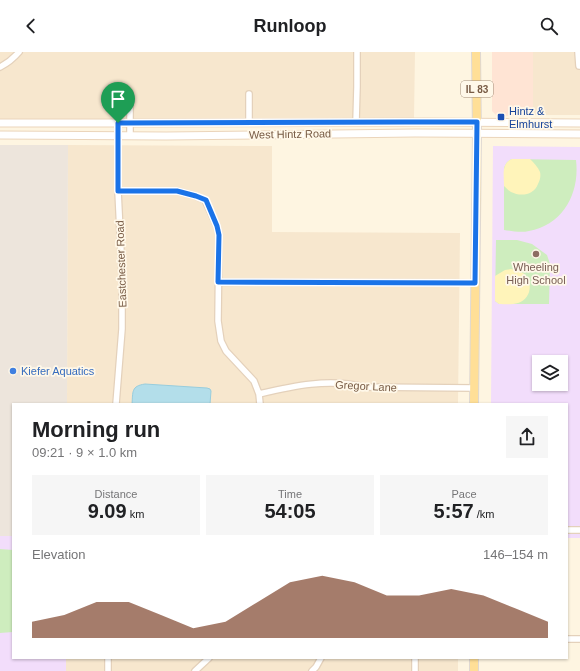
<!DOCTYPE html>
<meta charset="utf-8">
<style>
:root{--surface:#fff;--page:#f6f6f6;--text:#202124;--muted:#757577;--accent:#80452d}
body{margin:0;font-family:Helvetica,sans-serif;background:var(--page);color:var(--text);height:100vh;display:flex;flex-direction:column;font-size:15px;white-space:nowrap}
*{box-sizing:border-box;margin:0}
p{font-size:13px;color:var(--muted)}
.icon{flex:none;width:22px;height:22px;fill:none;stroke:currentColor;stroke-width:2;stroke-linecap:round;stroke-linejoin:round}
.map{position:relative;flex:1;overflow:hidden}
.panel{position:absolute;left:12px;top:351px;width:556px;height:256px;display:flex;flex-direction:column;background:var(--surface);border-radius:0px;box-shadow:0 1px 3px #0004}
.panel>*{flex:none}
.buttons{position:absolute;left:532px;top:303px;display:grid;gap:8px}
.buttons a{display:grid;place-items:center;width:36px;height:36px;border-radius:0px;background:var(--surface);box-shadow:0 1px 3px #0004;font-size:20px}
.pin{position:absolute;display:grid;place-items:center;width:34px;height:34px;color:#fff;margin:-41px -17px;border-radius:50% 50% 50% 0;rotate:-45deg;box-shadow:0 0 4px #0007}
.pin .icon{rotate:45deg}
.round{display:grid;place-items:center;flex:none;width:42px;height:42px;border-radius:0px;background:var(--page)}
.headline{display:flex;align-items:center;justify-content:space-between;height:68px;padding:0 20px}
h1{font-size:22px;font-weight:600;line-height:30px}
.stats{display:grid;grid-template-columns:repeat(3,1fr);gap:6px;height:68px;padding:4px 20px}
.stats div{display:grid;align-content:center;border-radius:0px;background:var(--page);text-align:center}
.stats b{font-size:20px;font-weight:600}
.stats small{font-size:11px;font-weight:400}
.stats p{font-size:11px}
.chart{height:112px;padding:8px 20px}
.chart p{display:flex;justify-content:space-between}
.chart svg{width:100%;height:72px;margin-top:4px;fill:var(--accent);opacity:.7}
header{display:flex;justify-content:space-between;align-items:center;height:52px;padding:0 20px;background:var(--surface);font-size:18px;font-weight:600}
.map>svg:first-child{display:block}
.residential{fill:#f7e7ce}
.commercial{fill:#ffe4d4}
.industrial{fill:#ede5dc}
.education{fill:#f2ddfb;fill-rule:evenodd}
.green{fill:#ceedbe}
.sand{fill:#fff4ba}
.water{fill:#b3deea;stroke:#98cddd}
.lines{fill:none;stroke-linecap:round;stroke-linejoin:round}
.street-casing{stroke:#e4d1bb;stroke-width:8}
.secondary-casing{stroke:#ebd5bb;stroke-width:9}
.primary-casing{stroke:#dfd8d2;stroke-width:10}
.street{stroke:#fff;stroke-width:5.5}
.secondary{stroke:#fff;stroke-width:7}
.primary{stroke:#ffdf97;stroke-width:8}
.route-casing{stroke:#fff;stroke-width:8}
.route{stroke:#1a73e8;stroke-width:5}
.transit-dot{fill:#1a4fb4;stroke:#fff8e9;stroke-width:1.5}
.education-dot{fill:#8d6e63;stroke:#fff8e9;stroke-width:1.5}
.shop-dot{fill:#3f7fe0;stroke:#fff8e9;stroke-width:1.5}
.labels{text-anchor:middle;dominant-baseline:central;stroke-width:3.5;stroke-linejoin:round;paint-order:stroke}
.shield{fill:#fff8e9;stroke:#a08a76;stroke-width:1}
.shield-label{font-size:10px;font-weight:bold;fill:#785b45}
.transit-label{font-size:11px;fill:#164399;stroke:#fff8e9;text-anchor:start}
.street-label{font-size:11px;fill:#785b45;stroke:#fff8e9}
.education-label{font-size:11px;fill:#785e54;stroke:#fff8e9}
.shop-label{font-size:11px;fill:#366cbe;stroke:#fff8e9;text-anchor:start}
</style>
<header><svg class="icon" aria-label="back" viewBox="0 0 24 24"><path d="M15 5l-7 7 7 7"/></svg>Runloop<svg class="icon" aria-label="search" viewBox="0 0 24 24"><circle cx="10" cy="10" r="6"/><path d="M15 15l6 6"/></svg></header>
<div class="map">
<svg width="580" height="619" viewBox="0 0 580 619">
<rect width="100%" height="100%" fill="#fef5e1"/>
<!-- residential -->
<path class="residential" d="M0 0H415L414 66 0 68Z
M533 0H580V63H533Z
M68 93 272 94V180L460 181 458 352H67Z
M66 606H458V619H66Z"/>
<!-- commercial -->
<path class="commercial" d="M492 0H533V63L497 64 492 59Z"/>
<!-- industrial -->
<path class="industrial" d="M0 93H68L67 352H13V484H0Z"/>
<!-- education -->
<path class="education" d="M493 94 580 95V486H567V352H491ZM539 310H561V332H539Z
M0 484H13V606H66V619H0Z"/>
<!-- green -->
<path class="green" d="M512 107 576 108C580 141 563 173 529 179 521 181 512 179 504 178V116C506 111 507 109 512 107Z
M496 188H517L532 192 547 203 550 212 549 252H499L495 249Z
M0 497 13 498V580L0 581Z"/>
<!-- sand -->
<path class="sand" d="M512 107H530C534 111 538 115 540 120 541 124 540 128 538 132 534 143 521 145 511 140 509 139 506 136 504 134 504 124 501 111 512 107Z
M511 217C515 218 519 219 523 221 534 230 531 247 518 251 512 253 504 252 499 252L495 249V224L505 218Z"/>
<!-- water -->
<path class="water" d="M145 332 207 336 210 337 211 339 210 352H132C133 340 131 334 145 332Z"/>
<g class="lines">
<!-- street casing -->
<g class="street-casing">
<path id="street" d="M578 0 579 14H580
M0 15C8 11 13 7 19 0
M130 41V84
M249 42V71
M356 70 357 35V0
M118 139H177L196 144 205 148 217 174 219 183 218 269 221 289 226 299 254 329 259 342 260 352
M218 230 475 231
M259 342C293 334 329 326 364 335L474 336
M116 352 122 277V221L118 139V71
M567 478H580
M567 587H580
M108 619V606
M195 619 209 606
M312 619 316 615 321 606
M415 619V606"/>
</g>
<!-- secondary casing -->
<g class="secondary-casing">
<path id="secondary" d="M0 71H156L426 70 580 71
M0 83 166 84 415 81 580 82"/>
</g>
<!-- primary casing -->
<g class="primary-casing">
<path id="primary" d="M474 352 477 81 476 0
M474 619V606"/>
</g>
<!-- street -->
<use href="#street" class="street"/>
<!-- secondary -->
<use href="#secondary" class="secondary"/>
<!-- primary -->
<use href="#primary" class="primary"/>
</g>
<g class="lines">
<!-- route casing -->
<g class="route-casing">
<path id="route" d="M405 70H477L475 231 218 230 219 183 217 174 206 148 196 144 177 139H118V71Z"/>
</g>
<!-- route -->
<use href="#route" class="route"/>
</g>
<!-- markers -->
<rect class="transit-dot" x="497" y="61" width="8" height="8" rx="2"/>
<circle class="education-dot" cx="536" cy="202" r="4"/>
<circle class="shop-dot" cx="13" cy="319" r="4"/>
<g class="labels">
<!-- shield labels -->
<rect class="shield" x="461" y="29" width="32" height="16" rx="3"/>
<g class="shield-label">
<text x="477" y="37">IL 83</text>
</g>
<!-- transit labels -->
<g class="transit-label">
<text x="509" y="59">Hintz &amp;<tspan x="509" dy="13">Elmhurst</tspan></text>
</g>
<!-- street labels -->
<g class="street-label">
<text transform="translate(290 82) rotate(-1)">West Hintz Road</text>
<text transform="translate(121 212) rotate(-92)">Eastchester Road</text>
<text transform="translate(366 334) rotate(3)">Gregor Lane</text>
</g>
<!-- education labels -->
<g class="education-label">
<text x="536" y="215">Wheeling<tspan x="536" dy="13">High School</tspan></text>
</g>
<!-- shop labels -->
<g class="shop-label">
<text x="21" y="319">Kiefer Aquatics</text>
</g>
</g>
</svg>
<div class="buttons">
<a><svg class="icon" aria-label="layers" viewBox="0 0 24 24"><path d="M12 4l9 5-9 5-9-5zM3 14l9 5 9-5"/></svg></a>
</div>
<div class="pin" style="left:118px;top:71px;background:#1e9e55"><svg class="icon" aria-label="arrive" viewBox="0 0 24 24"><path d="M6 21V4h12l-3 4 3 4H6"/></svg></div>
<section class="panel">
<div class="headline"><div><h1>Morning run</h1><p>09:21 · 9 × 1.0 km</p></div><a class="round"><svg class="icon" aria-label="share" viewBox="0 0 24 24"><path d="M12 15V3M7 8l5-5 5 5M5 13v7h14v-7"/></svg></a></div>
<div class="stats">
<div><p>Distance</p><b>9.09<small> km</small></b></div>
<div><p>Time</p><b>54:05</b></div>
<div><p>Pace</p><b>5:57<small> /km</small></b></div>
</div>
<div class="chart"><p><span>Elevation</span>146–154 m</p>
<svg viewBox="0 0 160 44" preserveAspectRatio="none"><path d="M0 44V34L10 30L20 22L30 22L40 30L50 38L60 34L70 22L80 10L90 6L100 10L110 18L120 18L130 14L140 18L150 26L160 34V44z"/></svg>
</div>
</section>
</div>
